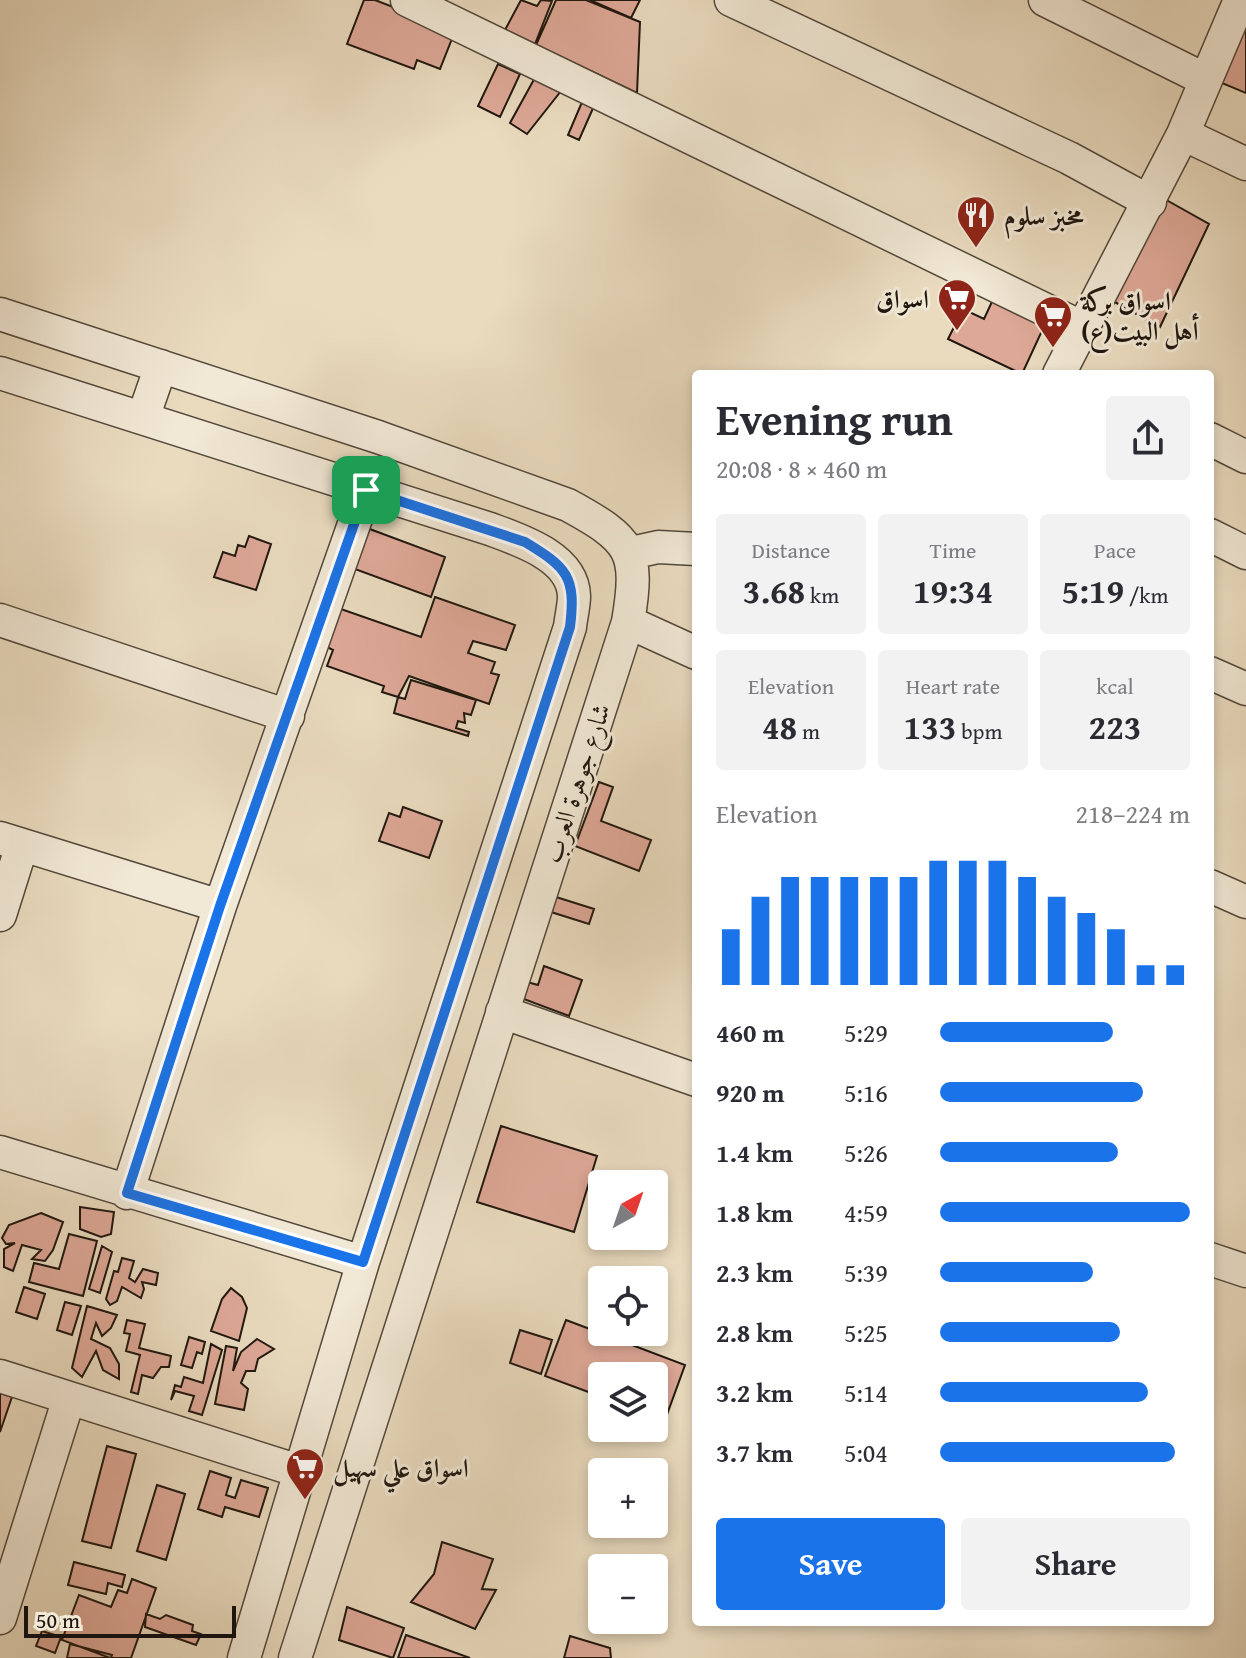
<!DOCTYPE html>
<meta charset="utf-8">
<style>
:root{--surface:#fff;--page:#f2f2f3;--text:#2b2b33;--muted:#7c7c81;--accent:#1a73e8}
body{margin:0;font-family:"Gentium Book Plus",Amiri,serif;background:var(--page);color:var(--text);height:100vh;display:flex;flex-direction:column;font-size:30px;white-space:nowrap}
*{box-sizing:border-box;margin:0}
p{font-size:26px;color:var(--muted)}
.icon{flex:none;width:44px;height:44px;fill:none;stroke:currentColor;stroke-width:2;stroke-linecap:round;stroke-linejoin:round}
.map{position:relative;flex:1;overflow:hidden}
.panel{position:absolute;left:692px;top:370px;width:522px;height:1256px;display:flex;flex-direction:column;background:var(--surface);border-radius:8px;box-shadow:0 4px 12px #0003}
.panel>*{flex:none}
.needle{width:52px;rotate:40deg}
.tools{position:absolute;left:588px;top:1170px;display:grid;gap:16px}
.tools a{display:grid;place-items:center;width:80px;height:80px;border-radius:8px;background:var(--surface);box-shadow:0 4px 12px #0003;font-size:40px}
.scale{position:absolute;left:24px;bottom:20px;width:212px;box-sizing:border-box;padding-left:8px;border:4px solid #1f170f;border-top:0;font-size:22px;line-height:28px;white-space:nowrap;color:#1f170f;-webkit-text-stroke:6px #f1e8d5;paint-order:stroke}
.pin{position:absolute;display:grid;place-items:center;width:68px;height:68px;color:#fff;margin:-34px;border-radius:16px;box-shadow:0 4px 12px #0006}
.round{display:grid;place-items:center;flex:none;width:84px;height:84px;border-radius:8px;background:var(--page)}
.head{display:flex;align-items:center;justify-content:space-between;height:136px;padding:0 24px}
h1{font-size:44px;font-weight:800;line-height:60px}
.metrics{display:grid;grid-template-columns:repeat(3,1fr);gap:12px;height:136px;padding:8px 24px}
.metrics div{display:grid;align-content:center;border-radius:8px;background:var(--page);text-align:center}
.metrics b{font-size:34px;font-weight:800}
.metrics small{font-size:22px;font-weight:400}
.metrics p{font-size:22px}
.chart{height:224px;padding:16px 24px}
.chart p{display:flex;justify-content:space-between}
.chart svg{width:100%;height:144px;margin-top:8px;stroke:var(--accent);stroke-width:6}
.action{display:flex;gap:16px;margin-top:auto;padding:16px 24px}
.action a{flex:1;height:92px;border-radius:8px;background:var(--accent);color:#fff;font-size:32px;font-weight:800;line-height:92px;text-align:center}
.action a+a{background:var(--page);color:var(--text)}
ul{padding:0 24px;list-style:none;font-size:26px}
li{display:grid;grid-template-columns:128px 96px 1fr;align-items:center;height:60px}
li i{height:20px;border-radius:10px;background:var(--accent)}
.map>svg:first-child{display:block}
.building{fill:#dea897;stroke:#1f170f;stroke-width:2}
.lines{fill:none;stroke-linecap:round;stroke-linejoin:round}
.minor-casing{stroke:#52483b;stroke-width:35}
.minor{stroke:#f1e8d5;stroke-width:32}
.route-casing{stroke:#fff;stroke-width:16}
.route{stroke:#1a73e8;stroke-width:10}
.labels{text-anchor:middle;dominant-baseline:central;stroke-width:6;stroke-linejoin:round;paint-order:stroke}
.poi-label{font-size:26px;font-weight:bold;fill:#1f170f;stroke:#f1e8d5;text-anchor:start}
.street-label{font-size:26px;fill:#1f170f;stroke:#f1e8d5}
</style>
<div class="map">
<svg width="1246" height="1658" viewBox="0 0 1246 1658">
<rect width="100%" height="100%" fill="#eadbbf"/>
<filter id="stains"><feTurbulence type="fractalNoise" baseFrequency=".0025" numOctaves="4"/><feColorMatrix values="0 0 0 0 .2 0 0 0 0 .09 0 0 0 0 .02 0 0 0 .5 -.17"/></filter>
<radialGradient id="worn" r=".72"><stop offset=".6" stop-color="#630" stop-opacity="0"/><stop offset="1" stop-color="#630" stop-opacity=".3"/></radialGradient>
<!-- building -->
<path class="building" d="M364 0H375L455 31 440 69 417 60 414 69 347 44Z
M521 0 537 6 541 0 552 1 535 44 505 30Z
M556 0H586L640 22 637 93 536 45Z
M590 0H640L631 18Z
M1246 11V93L1217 81Z
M498 64 520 74 500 117 478 106Z
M537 74 561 91 527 134 510 123Z
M582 102 594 106 579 140 568 135Z
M1161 197 1209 224 1160 327 1111 300Z
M995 295 1047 320 1022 374 948 339 963 309 984 319Z
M367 528 445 557 431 597 352 568Z
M249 536 271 544 256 590 214 577 223 552 235 556 238 545 245 547Z
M435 597 515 625 506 650 473 641 468 653 495 662 491 673 499 675 489 704 409 676 398 697 382 692 384 686 327 666 333 650 327 647 341 609 421 637Z
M411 680 476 700 471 715 464 713 465 723 458 721 456 728 469 732 468 736 394 713 398 697 405 699Z
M599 782 613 787 601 821 651 840 639 871 575 846Z
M403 807 442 821 429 858 379 841 389 813 400 817Z
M556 897 594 909 589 924 551 912Z
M544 966 582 980 569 1016 521 998 527 982 538 985Z
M501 1126 597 1156 574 1232 477 1202Z
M80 1207 114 1212 111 1234 101 1237 80 1229Z
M41 1213 63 1222 53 1250 45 1261 32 1259 41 1250 22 1245 13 1271 4 1267V1249L15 1243 6 1244 2 1238 9 1225Z
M69 1234 97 1241 83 1296 29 1282 34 1263 59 1269Z
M102 1246 112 1252 100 1293 89 1289Z
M122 1258 134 1261 129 1278 135 1282 143 1269 158 1273 156 1285 142 1282 144 1289 141 1298 122 1287 117 1301 110 1305 106 1299 114 1271 118 1272Z
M24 1287 45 1294 37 1319 16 1312Z
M231 1288 242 1297 247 1308 239 1341 211 1331 222 1299Z
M65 1302 81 1306 72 1335 57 1330Z
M87 1306 117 1315 111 1328 102 1336 96 1323 91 1339 110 1348 119 1364V1379L103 1370 96 1351 82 1377 72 1368Z
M127 1320 145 1324 139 1348 171 1356 169 1367H161L153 1378 142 1375 138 1394 131 1392 140 1355 126 1351 130 1334 124 1333Z
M566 1320 685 1365 665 1420 654 1416V1376H602V1397L545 1376Z
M520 1330 552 1340 541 1374 510 1363Z
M189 1337 205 1342 202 1354 197 1352 192 1368 181 1365Z
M257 1339 274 1349 258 1359 255 1371H246L241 1383 248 1389 244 1410 215 1404 226 1346 237 1348 233 1371 241 1352Z
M211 1344 222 1350 202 1415 189 1411 194 1396 175 1391 171 1400 175 1385 181 1387 184 1377 203 1383Z
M0 1393 12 1397 0 1432Z
M107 1446 136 1454 111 1548 82 1541Z
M210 1471 231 1478 226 1495 235 1498 241 1480 268 1488 259 1517 225 1507 222 1517 198 1509Z
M157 1485 185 1494 166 1560 137 1551Z
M442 1542 493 1559 482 1589 496 1590 475 1629 411 1602 434 1574Z
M74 1562 125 1575 122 1587 108 1583 106 1594 68 1585Z
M132 1579 156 1588 131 1658H110L62 1640 79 1595 111 1607 118 1590 127 1593Z
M347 1607 404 1628 393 1658 339 1640Z
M146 1614 160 1619 166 1615 193 1625 192 1631 201 1634 196 1645 145 1627Z
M42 1631 61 1637 55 1653 36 1646Z
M406 1635 470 1658H398Z
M570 1636 610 1648 611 1658H564Z
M70 1644 112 1655 111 1658H67Z"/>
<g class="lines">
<!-- minor casing -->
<g class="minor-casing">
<path id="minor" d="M407 0 1083 328
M731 0 1069 158 1150 202
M1045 0 1206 80
M1183 134 1246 164
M0 314 378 437 568 505C632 540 640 551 628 622L295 1658
M0 373 490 529C520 540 573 557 574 596 574 606 571 617 570 627L363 1262 244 1658
M1059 374 1183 134 1240 0
M143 418 161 366
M1210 439 1246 457
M1210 535 1246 553
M631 553 658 547 696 549
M0 620 288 716
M628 622 696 653
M1210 673 1246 689
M0 838 220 906
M1210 886 1246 902
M0 915 22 845
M502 1012 696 1080
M0 1152 363 1262
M127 1193 220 906 366 490
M1210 1259 1246 1271
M0 1376 302 1472
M0 1618 69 1398"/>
</g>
<!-- minor -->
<use href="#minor" class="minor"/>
</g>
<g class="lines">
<!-- route casing -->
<g class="route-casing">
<path id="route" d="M366 490 525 542C568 568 576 577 570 627L363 1262 127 1193 220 906Z"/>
</g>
<!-- route -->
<use href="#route" class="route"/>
</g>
<!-- icons -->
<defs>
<g id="restaurant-pin" transform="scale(2)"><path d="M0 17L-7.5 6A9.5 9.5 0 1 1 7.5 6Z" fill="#8f2418" stroke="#f1e8d5"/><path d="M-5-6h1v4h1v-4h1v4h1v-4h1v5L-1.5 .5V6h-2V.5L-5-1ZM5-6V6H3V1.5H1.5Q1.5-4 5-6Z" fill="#fff"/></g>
<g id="supermarket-pin" transform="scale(2)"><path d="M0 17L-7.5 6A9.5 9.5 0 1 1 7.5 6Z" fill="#8f2418" stroke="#f1e8d5"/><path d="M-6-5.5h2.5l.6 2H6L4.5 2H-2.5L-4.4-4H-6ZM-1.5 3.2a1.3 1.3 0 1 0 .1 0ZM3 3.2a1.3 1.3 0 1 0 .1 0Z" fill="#fff"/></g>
</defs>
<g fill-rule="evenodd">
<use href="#restaurant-pin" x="976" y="215"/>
<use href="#supermarket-pin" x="957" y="298"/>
<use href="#supermarket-pin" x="1053" y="315"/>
<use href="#supermarket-pin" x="305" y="1467"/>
</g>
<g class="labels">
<!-- poi labels -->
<g class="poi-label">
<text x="1004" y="215">مخبز سلوم</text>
<text x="929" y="298" text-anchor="end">اسواق</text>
<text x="1081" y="300">اسواق بركة<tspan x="1081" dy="30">أهل البيت(ع)</tspan></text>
<text x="333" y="1467">اسواق علي سهيل</text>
</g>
<!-- street labels -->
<g class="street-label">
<text transform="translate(576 783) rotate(-72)">شارع جوهرة العرب</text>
</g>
</g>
<rect width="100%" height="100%" filter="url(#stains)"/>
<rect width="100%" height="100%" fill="url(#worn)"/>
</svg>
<div class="tools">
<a><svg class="needle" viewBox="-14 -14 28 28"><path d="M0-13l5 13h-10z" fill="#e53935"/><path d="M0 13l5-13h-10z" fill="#7c7c81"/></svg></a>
<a><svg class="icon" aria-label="locate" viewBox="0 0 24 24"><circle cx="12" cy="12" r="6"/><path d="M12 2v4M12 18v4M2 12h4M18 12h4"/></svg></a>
<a><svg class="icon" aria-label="layers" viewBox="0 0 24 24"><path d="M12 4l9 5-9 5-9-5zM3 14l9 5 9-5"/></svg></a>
<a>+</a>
<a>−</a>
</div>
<div class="scale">50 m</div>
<div class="pin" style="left:366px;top:490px;background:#1e9e55"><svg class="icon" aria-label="arrive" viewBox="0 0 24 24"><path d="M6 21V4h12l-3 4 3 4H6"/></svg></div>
<section class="panel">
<div class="head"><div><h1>Evening run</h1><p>20:08 · 8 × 460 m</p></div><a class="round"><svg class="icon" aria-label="share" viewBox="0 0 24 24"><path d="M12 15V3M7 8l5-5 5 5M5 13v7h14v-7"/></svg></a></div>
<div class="metrics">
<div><p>Distance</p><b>3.68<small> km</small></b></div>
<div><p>Time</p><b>19:34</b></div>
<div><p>Pace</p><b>5:19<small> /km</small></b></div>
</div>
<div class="metrics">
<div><p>Elevation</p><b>48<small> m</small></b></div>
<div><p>Heart rate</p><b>133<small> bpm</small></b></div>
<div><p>kcal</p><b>223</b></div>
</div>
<div class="chart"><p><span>Elevation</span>218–224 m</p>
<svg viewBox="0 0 160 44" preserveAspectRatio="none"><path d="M5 44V27M15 44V17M25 44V11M35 44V11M45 44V11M55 44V11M65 44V11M75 44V6M85 44V6M95 44V6M105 44V11M115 44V17M125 44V22M135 44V27M145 44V38M155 44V38"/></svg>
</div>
<ul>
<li><b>460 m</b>5:29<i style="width:69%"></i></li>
<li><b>920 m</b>5:16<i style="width:81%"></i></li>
<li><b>1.4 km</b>5:26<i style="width:71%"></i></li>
<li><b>1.8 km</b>4:59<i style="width:100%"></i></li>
<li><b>2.3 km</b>5:39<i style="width:61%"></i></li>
<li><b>2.8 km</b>5:25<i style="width:72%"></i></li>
<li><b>3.2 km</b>5:14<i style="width:83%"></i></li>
<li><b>3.7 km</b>5:04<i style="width:94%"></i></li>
</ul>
<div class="action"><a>Save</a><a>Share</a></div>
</section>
</div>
